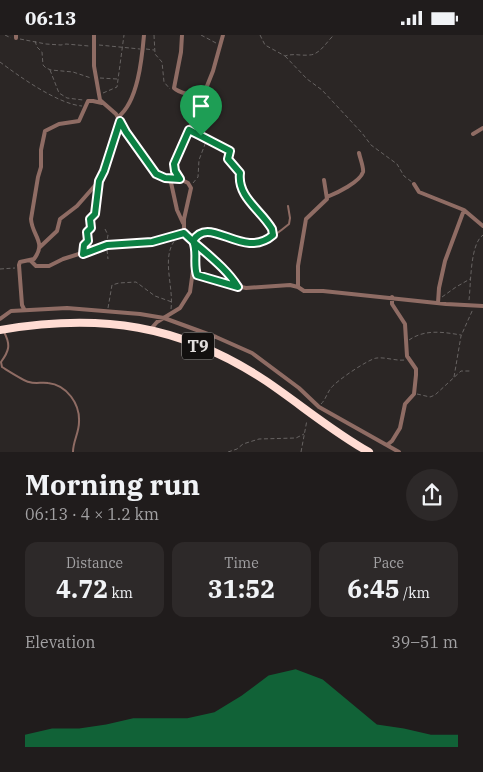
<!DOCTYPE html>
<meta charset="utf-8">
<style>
:root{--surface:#201c1c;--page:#2d2929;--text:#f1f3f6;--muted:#a2a1a3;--accent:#0b8043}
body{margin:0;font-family:"IBM Plex Serif",serif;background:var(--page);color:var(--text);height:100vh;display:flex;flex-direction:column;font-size:19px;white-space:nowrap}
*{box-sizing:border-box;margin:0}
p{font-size:16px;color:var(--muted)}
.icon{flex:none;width:28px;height:28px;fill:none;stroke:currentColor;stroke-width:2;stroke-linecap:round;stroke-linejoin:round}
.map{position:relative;height:417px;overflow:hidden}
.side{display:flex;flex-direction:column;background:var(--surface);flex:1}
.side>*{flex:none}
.pin{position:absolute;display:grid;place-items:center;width:42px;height:42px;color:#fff;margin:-51px -21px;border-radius:50% 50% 50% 0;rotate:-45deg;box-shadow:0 0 5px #0007}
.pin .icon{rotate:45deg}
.round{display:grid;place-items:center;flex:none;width:52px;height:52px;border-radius:26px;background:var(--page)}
.head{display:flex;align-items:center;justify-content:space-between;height:85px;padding:0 25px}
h1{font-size:28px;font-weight:700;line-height:38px}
.stats{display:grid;grid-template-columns:repeat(3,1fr);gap:8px;height:85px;padding:5px 25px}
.stats div{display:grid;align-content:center;border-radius:12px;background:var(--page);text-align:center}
.stats b{font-size:25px;font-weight:700}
.stats small{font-size:14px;font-weight:400}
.stats p{font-size:14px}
.chart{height:140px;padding:10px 25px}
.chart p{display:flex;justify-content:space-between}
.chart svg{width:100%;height:90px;margin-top:5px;fill:var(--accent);opacity:.7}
.status{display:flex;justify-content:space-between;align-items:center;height:35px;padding:0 25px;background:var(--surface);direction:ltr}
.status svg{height:14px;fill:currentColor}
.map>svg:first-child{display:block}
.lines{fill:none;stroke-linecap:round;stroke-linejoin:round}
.path{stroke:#676362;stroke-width:1;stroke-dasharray:4 2.5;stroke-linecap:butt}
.lane{stroke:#8f6c64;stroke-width:2}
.street{stroke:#8f6c64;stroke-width:4}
.highway{stroke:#ffdcd3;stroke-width:8}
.route-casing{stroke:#fff;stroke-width:10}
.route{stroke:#0b8043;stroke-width:6}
.labels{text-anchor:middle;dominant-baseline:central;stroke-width:4;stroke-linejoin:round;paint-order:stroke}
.shield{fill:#12100f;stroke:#a3a09f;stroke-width:1}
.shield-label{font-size:16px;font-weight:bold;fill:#e1dedd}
</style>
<div class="status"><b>06:13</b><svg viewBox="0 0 49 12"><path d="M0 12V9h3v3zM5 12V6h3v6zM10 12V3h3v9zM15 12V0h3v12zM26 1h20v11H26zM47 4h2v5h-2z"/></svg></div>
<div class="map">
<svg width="483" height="417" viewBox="0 0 483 417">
<rect width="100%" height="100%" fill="#2b2625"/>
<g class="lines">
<!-- path -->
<path class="path" d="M5 0 11 3
M154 0 155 19 162 27 164 47 170 54
M201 0 216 8
M260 0 265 10 285 21C294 18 300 21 309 20 320 20 327 6 334 0
M20 4 46 9 61 10 66 9 89 11
M35 6 37 12 42 17 43 30 46 33 51 35 73 37 91 43
M99 10 140 14
M146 14 154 15
M285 21 307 44 322 55 362 98 371 110 397 129 404 141 412 147
M0 27C20 42 58 69 82 71
M50 35 59 58 67 63 83 65
M100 43 117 44
M103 58 117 52 124 0
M191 96 230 116
M232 113 227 122 232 130 240 138C237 156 253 170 264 183 268 188 272 191 273 197
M193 148 198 142 199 125 207 104
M105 194 108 200 107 206
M83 213 88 206 87 197 91 193 90 184 95 179 97 155
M201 213 227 238 234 247
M107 215 108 224
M0 234 15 233
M442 262 456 252 470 244
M469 265C471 248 470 209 483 200
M108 273 112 250 119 248 136 247 155 261 172 267
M171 274C174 252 161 223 175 205
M409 305C425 294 443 297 461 300
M454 342 461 301 473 274
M417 359 430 362 435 360 461 336H471
M321 369C326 364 327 358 331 353 336 346 370 323 377 323 386 322 395 326 405 325
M228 417 237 414 243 409 259 404 296 403 304 399
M301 417 307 385"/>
<!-- lane -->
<path class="lane" d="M193 206C205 184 237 211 259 209 265 208 283 194 289 189L290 183 288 171
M4 297C11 310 9 316 1 327L2 332C7 335 24 346 29 347 35 349 42 347 48 348 67 350 80 369 79 387 79 398 73 406 73 417"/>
<!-- street -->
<path class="street" d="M16 0V3
M94 0V31L100 65 116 79 126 97 156 139 165 143 184 146 188 148 191 153 184 184V198L193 206 196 213 190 257 180 273 157 287 150 295
M201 66 213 36 223 0
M118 82C138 67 142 23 144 0
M473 99 483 93
M170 143 177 175 183 188
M180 144 175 136 174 129 201 66C194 58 181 60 174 53L181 17 182 0
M414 149 419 157 464 175 483 191
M327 162C337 158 360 147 363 137 364 133 360 123 359 118
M40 212 57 196 60 184 77 171 99 146 104 136 120 87
M31 226 36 231H49L63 224 107 210 152 207 184 198
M195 226 197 240H196
M197 240 227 249 246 253 290 250 298 252 304 256H323L446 269 483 271
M298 252V231L306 184 327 164 324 145
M438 268 439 253 445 226 464 175
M24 274 22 270 19 230 20 227 34 224C47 207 32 201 31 184L38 142 41 132V115L45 96 59 89 79 86 88 66H93L102 68
M0 284 11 276 67 273 140 279 164 283 216 302 252 318 299 353 319 372 399 417
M387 410 392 406 400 393 405 369 414 359 416 340V334L407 321 405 289 392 269V262"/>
<!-- highway -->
<path class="highway" d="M0 295C100 278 180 289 266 346 300 369 333 397 369 417"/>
</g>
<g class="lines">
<!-- route casing -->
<g class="route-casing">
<path id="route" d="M201 101 189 95 174 129 175 136 180 144 165 143 156 139 126 97 120 86 104 136 99 146 95 179 90 184 91 193 87 197 88 206 84 210 83 219 107 210 152 207 184 198C202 216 224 230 238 252L197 240C193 228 198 217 193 206 209 178 243 226 273 200L272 194C261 175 237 162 240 138L228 124 230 116 201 101"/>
</g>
<!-- route -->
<use href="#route" class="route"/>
</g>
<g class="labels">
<!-- shield labels -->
<rect class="shield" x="182" y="297.5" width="32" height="27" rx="4"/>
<g class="shield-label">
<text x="198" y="311">T9</text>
</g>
</g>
</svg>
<div class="pin" style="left:201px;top:101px;background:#1e9e55"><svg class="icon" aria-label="arrive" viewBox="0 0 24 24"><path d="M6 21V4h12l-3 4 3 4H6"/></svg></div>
</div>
<section class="side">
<div class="head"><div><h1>Morning run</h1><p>06:13 · 4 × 1.2 km</p></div><a class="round"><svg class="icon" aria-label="share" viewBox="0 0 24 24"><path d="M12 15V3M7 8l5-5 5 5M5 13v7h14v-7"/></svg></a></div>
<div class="stats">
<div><p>Distance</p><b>4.72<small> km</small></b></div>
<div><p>Time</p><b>31:52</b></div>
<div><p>Pace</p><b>6:45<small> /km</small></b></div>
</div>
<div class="chart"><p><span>Elevation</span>39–51 m</p>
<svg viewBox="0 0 160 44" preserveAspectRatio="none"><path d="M0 44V38L10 35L20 35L30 33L40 30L50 30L60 30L70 27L80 19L90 9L100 6L110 11L120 22L130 33L140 35L150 38L160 38V44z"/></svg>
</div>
</section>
